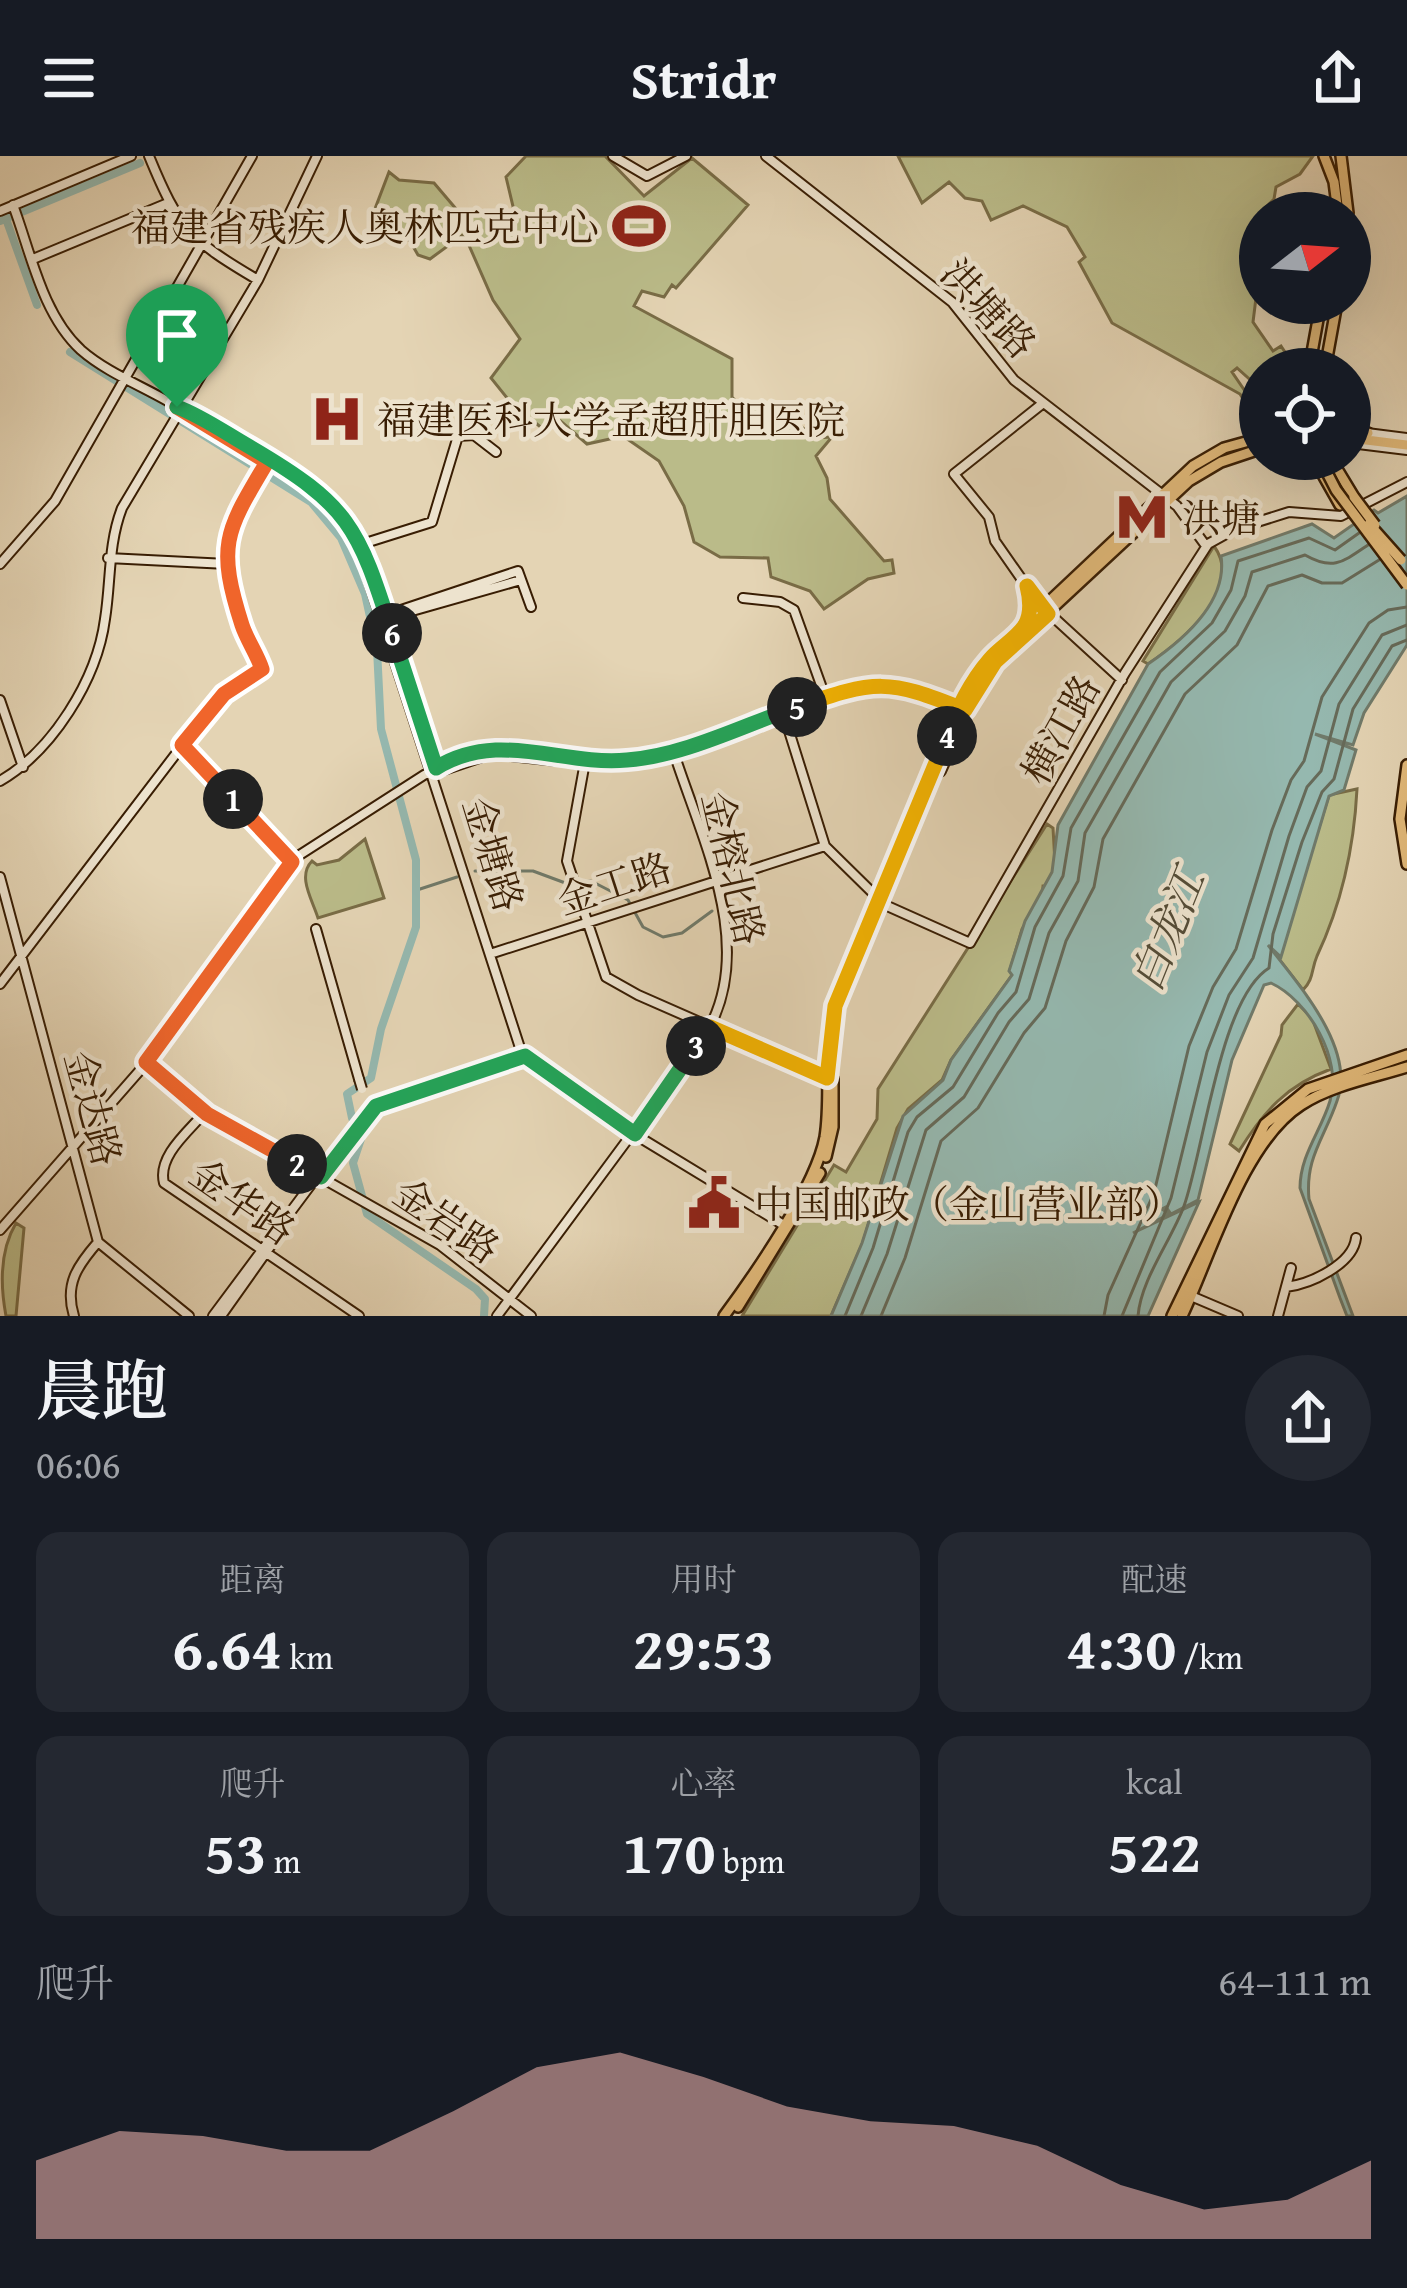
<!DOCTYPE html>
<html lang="zh">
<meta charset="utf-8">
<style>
:root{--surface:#171b24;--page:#242831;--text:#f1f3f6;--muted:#9ea1a6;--accent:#c59692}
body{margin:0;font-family:"Gentium Book Plus","Noto Serif SC",serif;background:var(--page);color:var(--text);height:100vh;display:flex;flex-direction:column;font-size:45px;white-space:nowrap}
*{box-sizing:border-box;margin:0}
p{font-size:39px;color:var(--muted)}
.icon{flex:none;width:66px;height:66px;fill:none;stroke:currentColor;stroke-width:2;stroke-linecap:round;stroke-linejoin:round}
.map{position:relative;height:1160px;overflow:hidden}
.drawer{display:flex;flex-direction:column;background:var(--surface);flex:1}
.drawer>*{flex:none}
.needle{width:78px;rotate:73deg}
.controls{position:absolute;left:1239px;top:36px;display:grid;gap:24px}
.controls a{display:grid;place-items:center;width:132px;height:132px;border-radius:50%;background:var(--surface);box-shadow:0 12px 48px #0002;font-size:60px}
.pin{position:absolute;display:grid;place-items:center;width:102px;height:102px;color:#fff;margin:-123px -51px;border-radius:50% 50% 50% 0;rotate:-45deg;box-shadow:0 0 12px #0007}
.pin .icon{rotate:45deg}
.km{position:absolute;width:60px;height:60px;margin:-30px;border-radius:50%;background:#222;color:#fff;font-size:33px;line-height:60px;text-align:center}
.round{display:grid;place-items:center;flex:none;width:126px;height:126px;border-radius:63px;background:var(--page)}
.summary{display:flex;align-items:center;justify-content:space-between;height:204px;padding:0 36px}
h1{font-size:66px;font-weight:600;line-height:90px}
.metrics{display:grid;grid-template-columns:repeat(3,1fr);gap:18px;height:204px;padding:12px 36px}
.metrics div{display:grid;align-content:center;border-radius:24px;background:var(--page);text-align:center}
.metrics b{font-size:60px;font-weight:600}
.metrics small{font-size:33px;font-weight:400}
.metrics p{font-size:33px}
.chart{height:336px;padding:24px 36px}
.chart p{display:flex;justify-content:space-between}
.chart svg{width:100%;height:216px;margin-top:12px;fill:var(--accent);opacity:.7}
header{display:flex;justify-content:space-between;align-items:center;height:156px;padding:0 36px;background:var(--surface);font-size:54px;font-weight:600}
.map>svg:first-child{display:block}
.green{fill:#babb89;stroke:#796c46;stroke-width:3}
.water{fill:#95b8af;stroke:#707a6a;stroke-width:3}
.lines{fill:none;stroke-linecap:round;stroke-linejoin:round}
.shore{stroke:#666a59;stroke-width:3}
.stream{stroke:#707a6a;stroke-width:3}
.river{stroke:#95b8af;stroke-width:8}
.secondary-casing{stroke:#381d03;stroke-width:12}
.primary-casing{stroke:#381d03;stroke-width:14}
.secondary{stroke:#ede3ce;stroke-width:8}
.primary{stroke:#e2ba7a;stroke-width:9}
.secondary-bridge-casing{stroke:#381d03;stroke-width:12;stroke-linecap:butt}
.primary-bridge-casing{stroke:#381d03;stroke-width:14;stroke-linecap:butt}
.secondary-bridge{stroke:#ede3ce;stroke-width:8}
.primary-bridge{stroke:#e2ba7a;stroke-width:9}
.split-1-casing{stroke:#fff;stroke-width:24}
.split-2-casing{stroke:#fff;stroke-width:24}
.split-3-casing{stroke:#fff;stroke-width:24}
.split-4-casing{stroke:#fff;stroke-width:24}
.split-5-casing{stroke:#fff;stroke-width:24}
.split-6-casing{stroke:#fff;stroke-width:24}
.split-7-casing{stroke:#fff;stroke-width:24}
.split-1{stroke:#f0652b;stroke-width:15}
.split-2{stroke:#f0652b;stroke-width:15}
.split-3{stroke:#22a559;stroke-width:15}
.split-4{stroke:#f5b400;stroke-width:15}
.split-5{stroke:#f5b400;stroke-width:15}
.split-6{stroke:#22a559;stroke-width:15}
.split-7{stroke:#22a559;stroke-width:15}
.labels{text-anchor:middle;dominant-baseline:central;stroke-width:9;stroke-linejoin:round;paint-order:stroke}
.poi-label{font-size:39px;fill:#381d03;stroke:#ede3ce;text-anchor:start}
.street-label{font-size:39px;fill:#381d03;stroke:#ede3ce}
.water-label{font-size:42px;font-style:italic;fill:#544c37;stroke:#ede3ce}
</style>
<header><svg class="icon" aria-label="menu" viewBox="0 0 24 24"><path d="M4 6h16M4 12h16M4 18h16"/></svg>Stridr<svg class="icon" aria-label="share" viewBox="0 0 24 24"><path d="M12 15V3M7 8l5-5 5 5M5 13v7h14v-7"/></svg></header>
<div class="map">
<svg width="1407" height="1160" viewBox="0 0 1407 1160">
<rect width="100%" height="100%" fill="#e4d4b4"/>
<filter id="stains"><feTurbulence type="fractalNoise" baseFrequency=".00167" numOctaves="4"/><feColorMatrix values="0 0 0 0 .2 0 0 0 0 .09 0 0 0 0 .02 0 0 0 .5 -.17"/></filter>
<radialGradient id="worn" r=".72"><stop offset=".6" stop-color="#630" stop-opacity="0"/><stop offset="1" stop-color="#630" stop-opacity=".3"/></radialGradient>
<!-- green -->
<path class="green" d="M526 0H605L644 40 692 2 748 49 676 132 672 129 664 141 642 135 634 150 732 203V241L741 251H780L814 282 832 281 816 300 827 322 830 343 884 405 892 404 894 417 868 423 824 453 810 435 771 421 768 402 720 401 694 386 684 350 659 305 623 280 587 288 556 261 543 273 512 248 491 222 520 183 493 144 464 78 430 103 418 99 410 85 373 58 389 16 399 24 434 27 457 54 494 59 492 72 503 74 516 63 506 21Z
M898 0H1313L1300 18 1276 31 1274 43 1260 57 1256 92 1242 100 1246 108 1258 105 1260 110 1253 166 1273 195 1281 190 1296 213H1260V249L1256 229 1237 212 1232 216 1260 257 1258 267 1240 238 1112 167 1079 106 1085 101 1067 71 1023 50 991 64 982 45 965 42 949 26 922 47Z
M1214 390C1245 433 1181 486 1148 508L1143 505Z
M1357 633C1354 692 1342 747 1317 800 1311 814 1314 823 1303 834L1279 803 1285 782 1329 639Z
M1047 668 1053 672 1056 724 1053 730H1043L1042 741 1022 773 1010 814 1012 819 951 904 942 924 908 953 897 972 863 1086 831 1160H742L834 1009 846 1016 877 963 878 933Z
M365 683 384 742 318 762C312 743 297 720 312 705L317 709 339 704Z
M1298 848 1312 862 1331 913C1287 929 1264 955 1239 995L1230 988 1281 879 1282 869Z
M16 1067 24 1072 16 1160H6C0 1128 0 1094 16 1067Z"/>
<!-- water -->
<path class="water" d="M1407 340V489L1364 557 1353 589 1315 578 1356 594 1344 634 1329 640 1281 801 1268 789C1296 826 1357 892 1337 945 1324 983 1305 1002 1309 1043L1353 1160H1347L1340 1142 1300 1032C1300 999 1321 975 1330 945 1343 903 1308 844 1271 827L1264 829 1232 904 1198 1044 1171 1058 1166 1051 1162 1053 1169 1058 1133 1077 1199 1046 1148 1160H831L862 1087 903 960 943 924 951 904 1012 819 1009 815 1025 765 1052 716 1058 669 1148 508C1182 485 1228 447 1221 400L1312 368 1334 382 1374 354 1378 357Z"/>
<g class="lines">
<!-- shore -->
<path class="shore" d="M845 1160 873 1092 908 976 917 961 953 931 998 857 1016 836 1035 771 1063 720 1071 672 1160 516 1212 467 1231 434 1238 405 1309 382 1335 394 1359 377
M861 1160 887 1098 926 974 964 941 1009 866 1029 843 1049 777 1078 725 1085 677 1171 526 1225 475 1245 440 1252 416 1305 399C1333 415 1343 406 1368 389
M881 1160 905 1102 941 985 978 952 1024 877 1045 852 1066 785 1094 731 1103 683 1185 538 1237 489 1268 430 1302 419 1322 427H1342L1379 404
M1104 1160 1108 1139 1154 1037 1189 890 1213 831 1236 793 1272 674 1291 624 1304 605 1322 541 1369 467 1388 454 1407 451
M1122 1160 1171 1042 1207 896 1229 839 1253 802 1289 680 1307 631 1321 615 1339 548 1382 479 1407 469
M1138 1160C1141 1123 1171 1085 1184 1050 1204 994 1220 842 1269 812L1273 778 1302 686 1322 636 1334 623 1353 553 1392 490 1407 484"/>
<!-- stream -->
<path class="stream" d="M475 715H533L568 728 591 725 628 744 643 771 663 781 682 777 712 755
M417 734 457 721"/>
<!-- river -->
<path class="river" d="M6 63 37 149
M0 65 140 7
M70 196 311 346 341 382 365 438 377 493 381 573 416 704V771L381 873 371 922 347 938 352 962
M361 983 353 1007 367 1058 476 1133 485 1143 484 1160"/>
<!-- secondary casing -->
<g class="secondary-casing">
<path id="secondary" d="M149 0C179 73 190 84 258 124
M613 0 647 20 686 0
M766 0 952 146 1014 224 1177 350 1206 390
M13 49C31 97 42 158 81 194 106 216 142 230 171 247
M0 55 131 0
M33 103 168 47
M171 247 312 333 354 380 522 898 639 981 787 1071
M1042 248 954 318 989 361 995 385 1039 448 1122 524
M1367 277 1407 282
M1350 287 1407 294
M359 389 432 366 458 280 474 279 496 296
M108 402 227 408
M0 408 55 345 252 0
M743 442 780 446 794 454 826 543
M412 455 521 424
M386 459 518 415 531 451
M0 544 23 611
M784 559 825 690 885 749 970 787 1125 517 1208 388 1235 373 1289 356 1341 360 1407 326
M181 589 295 709
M585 606 567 705 606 821 638 839 827 922
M572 607 605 609
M438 616 491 598 557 605
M0 625C52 595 97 524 105 463 111 426 108 388 122 352L258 124 317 0
M0 721 98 1086 189 1160
M316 773 359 923
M490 798 825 690
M0 828 214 548 262 513C257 498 247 484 242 469 216 390 226 374 267 306
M146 906 207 957 440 1089 531 1160
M205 956C189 975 157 1000 164 1027L359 1160
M0 1074 142 912 280 718 298 700 424 619 477 594 520 593 592 604 640 603 870 528 902 530 964 554
M1286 1131C1311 1128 1353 1108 1356 1082
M1191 1140 1238 1160
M74 1160C64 1128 78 1109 98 1086
M213 1160 371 948 523 897
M221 1160 279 1078
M497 1160 705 879C759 792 700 680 673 594
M1278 1160 1291 1112"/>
</g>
<!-- primary casing -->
<g class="primary-casing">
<path id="primary" d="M1324 0 1334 26 1338 57
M1341 0 1348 57
M1309 213 1321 147
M1325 213 1337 147
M1350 273 1368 277
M1350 282 1407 289
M1314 303 1340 349
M1331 303 1354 341
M1002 499 1189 325 1221 306 1260 293
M1407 609 1400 663 1407 708
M940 615 980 526
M826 1001 833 971V923
M738 1151 820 1017
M724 1160C755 1118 816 1030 825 981 832 937 822 893 835 850L968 533 1003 489 1193 310 1224 292 1260 282
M1172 1160 1265 968 1308 933 1407 899
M1182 1160C1211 1099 1243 986 1301 949 1332 929 1372 922 1407 911"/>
</g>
<!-- secondary -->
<use href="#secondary" class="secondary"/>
<!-- primary -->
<use href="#primary" class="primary"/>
<!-- secondary-bridge casing -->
<g class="secondary-bridge-casing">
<path id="secondary-bridge" d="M359 923 362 933"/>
</g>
<!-- primary-bridge casing -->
<g class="primary-bridge-casing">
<path id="primary-bridge" d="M1320 303 1336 334 1407 429
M1354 341 1375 369
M1369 368 1401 404"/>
</g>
<!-- secondary-bridge -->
<use href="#secondary-bridge" class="secondary-bridge"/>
<!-- primary-bridge -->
<use href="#primary-bridge" class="primary-bridge"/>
</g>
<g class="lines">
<!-- split-1 casing -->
<g class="split-1-casing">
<path id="split-1" d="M177 251 267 306C226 375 216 388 242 469 247 484 257 498 262 513L224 538 182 589 233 643"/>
</g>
<!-- split-2 casing -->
<g class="split-2-casing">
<path id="split-2" d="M233 643 292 706 146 906 207 958 297 1008"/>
</g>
<!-- split-3 casing -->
<g class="split-3-casing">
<path id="split-3" d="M297 1008 321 1021 376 950 525 900 635 978 696 890"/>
</g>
<!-- split-4 casing -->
<g class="split-4-casing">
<path id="split-4" d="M696 890 710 871 827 922 835 850 947 580"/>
</g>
<!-- split-5 casing -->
<g class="split-5-casing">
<path id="split-5" d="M797 551C876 524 887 522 965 554L995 506 1048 458 1027 430C1030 442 1032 457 1025 469 1017 482 1000 491 990 503 970 526 958 552 947 580"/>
</g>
<!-- split-6 casing -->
<g class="split-6-casing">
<path id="split-6" d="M392 477 436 612C499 573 560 610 627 604 684 600 744 569 797 551"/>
</g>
<!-- split-7 casing -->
<g class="split-7-casing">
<path id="split-7" d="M177 251C200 259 227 278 250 291 349 349 358 370 392 477"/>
</g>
<!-- split-1 -->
<use href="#split-1" class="split-1"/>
<!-- split-2 -->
<use href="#split-2" class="split-2"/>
<!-- split-3 -->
<use href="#split-3" class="split-3"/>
<!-- split-4 -->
<use href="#split-4" class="split-4"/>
<!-- split-5 -->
<use href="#split-5" class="split-5"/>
<!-- split-6 -->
<use href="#split-6" class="split-6"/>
<!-- split-7 -->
<use href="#split-7" class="split-7"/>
</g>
<!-- icons -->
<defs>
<g id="stadium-bare" transform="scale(4.14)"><path d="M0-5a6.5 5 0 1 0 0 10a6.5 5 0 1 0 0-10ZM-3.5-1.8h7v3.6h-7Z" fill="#8f2418" stroke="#ede3ce" stroke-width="2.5" paint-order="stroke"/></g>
<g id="hospital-bare" transform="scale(4.14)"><path d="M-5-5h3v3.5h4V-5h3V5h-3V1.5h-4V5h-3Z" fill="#8f2418" stroke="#ede3ce" stroke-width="2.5" paint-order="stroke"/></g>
<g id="metro-bare" transform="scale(4.14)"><path d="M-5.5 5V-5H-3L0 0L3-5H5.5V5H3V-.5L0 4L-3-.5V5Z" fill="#8f2418" stroke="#ede3ce" stroke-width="2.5" paint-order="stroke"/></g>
<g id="civic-bare" transform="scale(4.14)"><path d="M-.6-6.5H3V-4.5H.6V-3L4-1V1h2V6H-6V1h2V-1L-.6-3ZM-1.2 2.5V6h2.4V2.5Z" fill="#8f2418" stroke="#ede3ce" stroke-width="2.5" paint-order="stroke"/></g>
</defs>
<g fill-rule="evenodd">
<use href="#stadium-bare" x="639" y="70"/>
<use href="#hospital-bare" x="337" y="263"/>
<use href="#metro-bare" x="1142" y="361"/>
<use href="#civic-bare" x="714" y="1047"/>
</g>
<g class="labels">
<!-- poi labels -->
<g class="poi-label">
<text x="599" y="70" text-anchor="end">福建省残疾人奥林匹克中心</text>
<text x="377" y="263">福建医科大学孟超肝胆医院</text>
<text x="1182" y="361">洪塘</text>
<text x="754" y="1047">中国邮政（金山营业部）</text>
</g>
<!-- street labels -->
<g class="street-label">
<text transform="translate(989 152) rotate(47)">洪塘路</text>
<text transform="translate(1060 573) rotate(-61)">横江路</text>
<text transform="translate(494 698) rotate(73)">金塘路</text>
<text transform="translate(734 712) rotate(77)">金榕北路</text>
<text transform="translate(614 727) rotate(-18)">金工路</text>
<text transform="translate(94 952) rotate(75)">金达路</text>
<text transform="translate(243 1045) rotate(35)">金华路</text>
<text transform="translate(447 1064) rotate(34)">金岩路</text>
</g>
<!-- water labels -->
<g class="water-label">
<text transform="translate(1167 774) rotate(-68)">白龙江</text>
</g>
</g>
<rect width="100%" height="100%" filter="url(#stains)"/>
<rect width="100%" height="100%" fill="url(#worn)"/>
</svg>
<div class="controls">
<a><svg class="needle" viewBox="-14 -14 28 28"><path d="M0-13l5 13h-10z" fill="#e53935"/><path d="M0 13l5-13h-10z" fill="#9ea1a6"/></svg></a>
<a><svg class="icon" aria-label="locate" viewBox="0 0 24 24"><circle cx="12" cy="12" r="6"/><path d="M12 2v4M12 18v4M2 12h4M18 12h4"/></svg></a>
</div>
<div class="pin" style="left:177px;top:251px;background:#1e9e55"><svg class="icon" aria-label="arrive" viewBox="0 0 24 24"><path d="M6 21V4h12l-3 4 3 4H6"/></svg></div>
<b class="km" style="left:233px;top:643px">1</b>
<b class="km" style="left:297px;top:1008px">2</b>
<b class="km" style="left:696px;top:890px">3</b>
<b class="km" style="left:947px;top:580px">4</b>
<b class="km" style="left:797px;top:551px">5</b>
<b class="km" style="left:392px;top:477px">6</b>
</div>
<section class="drawer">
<div class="summary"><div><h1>晨跑</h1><p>06:06</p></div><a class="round"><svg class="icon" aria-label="share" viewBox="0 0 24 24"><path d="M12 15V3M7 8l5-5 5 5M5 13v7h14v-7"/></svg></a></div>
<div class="metrics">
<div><p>距离</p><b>6.64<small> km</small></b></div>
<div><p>用时</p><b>29:53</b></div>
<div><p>配速</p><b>4:30<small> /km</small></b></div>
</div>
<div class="metrics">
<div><p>爬升</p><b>53<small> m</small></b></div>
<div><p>心率</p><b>170<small> bpm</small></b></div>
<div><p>kcal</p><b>522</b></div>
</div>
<div class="chart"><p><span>爬升</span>64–111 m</p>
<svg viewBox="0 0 160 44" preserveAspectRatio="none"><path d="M0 44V28L10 22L20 23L30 26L40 26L50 18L60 9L70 6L80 11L90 17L100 20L110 21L120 25L130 33L140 38L150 36L160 28V44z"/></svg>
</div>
</section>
